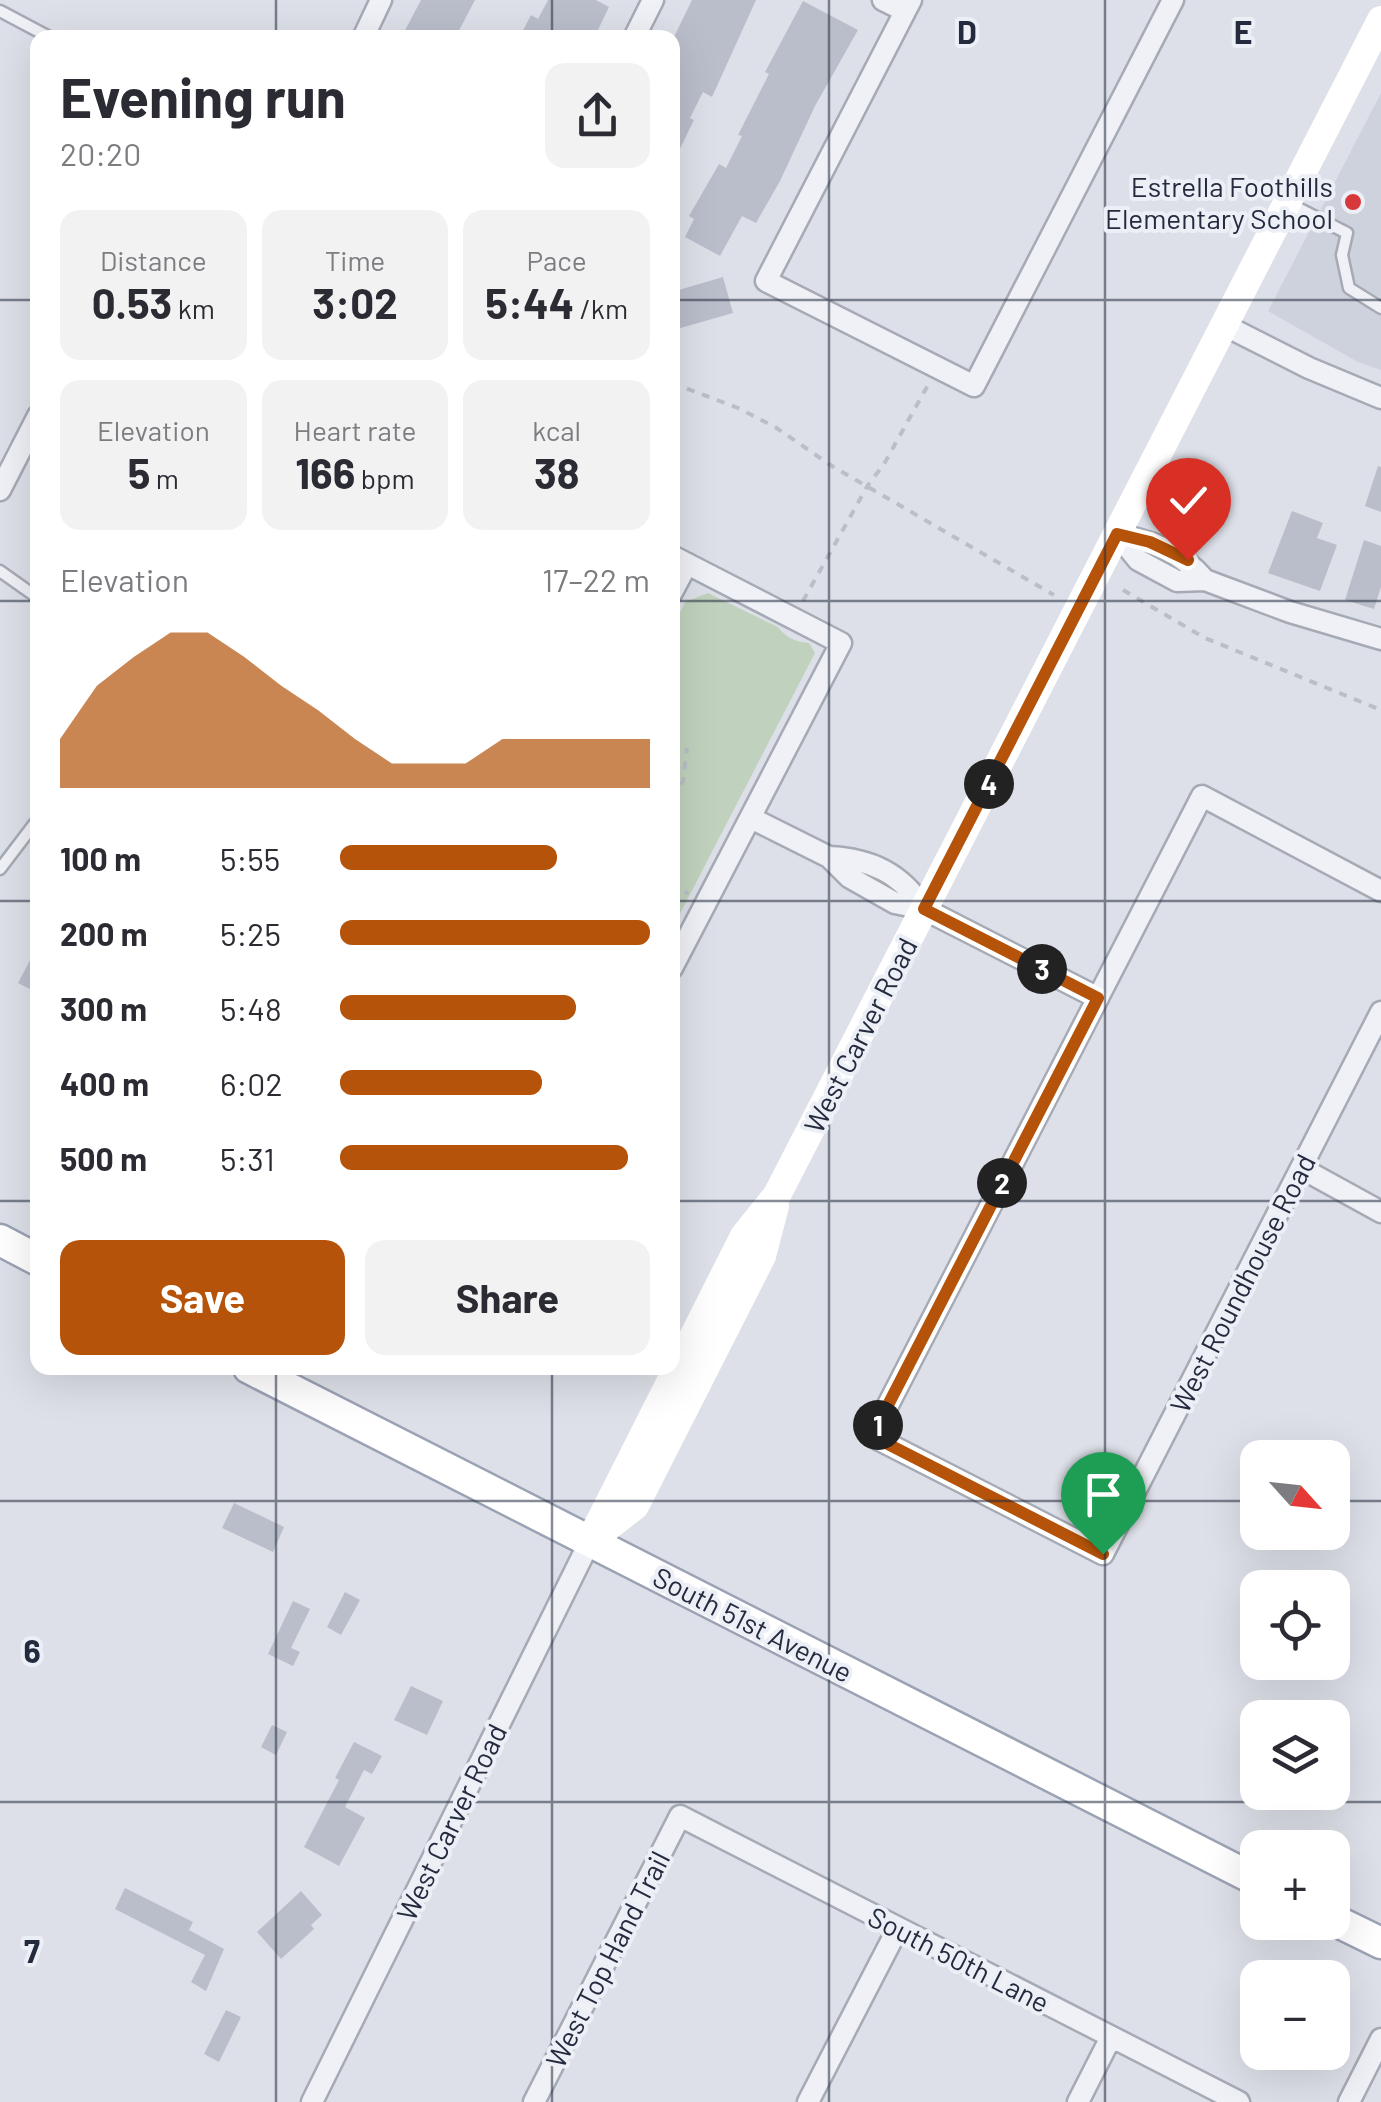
<!DOCTYPE html>
<meta charset="utf-8">
<style>
:root{--surface:#fff;--page:#f2f2f3;--text:#2b2b33;--muted:#7c7c81;--accent:#b45309}
body{margin:0;font-family:Barlow,sans-serif;background:var(--page);color:var(--text);height:100vh;display:flex;flex-direction:column;font-size:38px;white-space:nowrap}
*{box-sizing:border-box;margin:0}
p{font-size:32px;color:var(--muted)}
.icon{flex:none;width:55px;height:55px;fill:none;stroke:currentColor;stroke-width:2;stroke-linecap:round;stroke-linejoin:round}
.map{position:relative;flex:1;overflow:hidden}
.panel{position:absolute;left:30px;top:30px;width:650px;height:1345px;display:flex;flex-direction:column;background:var(--surface);border-radius:20px;box-shadow:0 10px 40px #0002}
.panel>*{flex:none}
.needle{width:65px;rotate:117deg}
.tools{position:absolute;left:1240px;top:1440px;display:grid;gap:20px}
.tools a{display:grid;place-items:center;width:110px;height:110px;border-radius:20px;background:var(--surface);box-shadow:0 10px 40px #0002;font-size:50px}
.pin{position:absolute;display:grid;place-items:center;width:85px;height:85px;color:#fff;margin:-102px -42px;border-radius:50% 50% 50% 0;rotate:-45deg;box-shadow:0 0 10px #0007}
.pin .icon{rotate:45deg}
.km{position:absolute;width:50px;height:50px;margin:-25px;border-radius:50%;background:#222;color:#fff;font-size:28px;line-height:50px;text-align:center}
.round{display:grid;place-items:center;flex:none;width:105px;height:105px;border-radius:20px;background:var(--page)}
.overview{display:flex;align-items:center;justify-content:space-between;height:170px;padding:0 30px}
h1{font-size:55px;font-weight:700;line-height:75px}
.figures{display:grid;grid-template-columns:repeat(3,1fr);gap:15px;height:170px;padding:10px 30px}
.figures div{display:grid;align-content:center;border-radius:20px;background:var(--page);text-align:center}
.figures b{font-size:42px;font-weight:700}
.figures small{font-size:28px;font-weight:400}
.figures p{font-size:28px}
.chart{height:280px;padding:20px 30px}
.chart p{display:flex;justify-content:space-between}
.chart svg{width:100%;height:180px;margin-top:10px;fill:var(--accent);opacity:.7}
.action{display:flex;gap:20px;margin-top:auto;padding:20px 30px}
.action a{flex:1;height:115px;border-radius:20px;background:var(--accent);color:#fff;font-size:40px;font-weight:700;line-height:115px;text-align:center}
.action a+a{background:var(--page);color:var(--text)}
ul{padding:0 30px;list-style:none;font-size:32px}
li{display:grid;grid-template-columns:160px 120px 1fr;align-items:center;height:75px}
li i{height:25px;border-radius:12px;background:var(--accent)}
.map>svg:first-child{display:block}
.built{fill:#ced2dd}
.green{fill:#c0d2bd}
.building{fill:#babecb}
.lines{fill:none;stroke-linecap:round;stroke-linejoin:round}
.lane-casing{stroke:#a6aab5;stroke-width:15}
.street-casing{stroke:#a6aab5;stroke-width:25}
.primary-casing{stroke:#9ba2b4;stroke-width:35}
.path{stroke:#babec6;stroke-width:4;stroke-dasharray:8 8;stroke-linecap:butt}
.lane{stroke:#eff1f6;stroke-width:10}
.street{stroke:#eff1f6;stroke-width:20}
.secondary{stroke:#fff;stroke-width:28}
.primary{stroke:#fff;stroke-width:30}
.route-casing{stroke:#fff;stroke-width:20}
.route{stroke:#b45309;stroke-width:12}
.grid{fill:none;stroke:#252b3f;stroke-width:2.5;stroke-opacity:0.55}
.poi-dot{fill:#d6383c;stroke:#eceff5;stroke-width:4}
.labels{text-anchor:middle;dominant-baseline:central;stroke-width:8;stroke-linejoin:round;paint-order:stroke}
.poi-label{font-size:28px;fill:#252b3f;stroke:#eceff5;text-anchor:end}
.street-label{font-size:28px;fill:#252b3f;stroke:#eceff5}
.grid-label{font-size:32px;text-anchor:middle;font-weight:bold;fill:#252b3f;stroke:#eceff5;stroke-width:8;stroke-linejoin:round;paint-order:stroke}
</style>
<div class="map">
<svg width="1381" height="2102" viewBox="0 0 1381 2102">
<rect width="100%" height="100%" fill="#dde0e8"/>
<!-- built -->
<path class="built" d="M1381 93V370L1358 362 1268 311Z"/>
<!-- green -->
<path class="green" d="M708 593 778 627C785 637 796 642 809 643L815 653 673 927V627L685 602Z"/>
<!-- building -->
<path class="building" d="M421 0H475L455 38H401Z
M548 0H596L609 7 594 38H519L531 15 538 19Z
M692 0H756L712 97 703 92 690 118 694 120 672 165V41Z
M803 1 858 30 815 106 780 181 756 223 742 216 720 256 685 237 694 219 689 216 719 164 726 168 742 136 738 135 769 74 765 72Z
M723 277 733 313 677 329 672 292Z
M1378 466 1381 467V512L1365 506Z
M1292 511 1323 523 1317 538 1337 545 1320 591 1268 573Z
M1364 540 1381 546V587L1374 609 1345 600Z
M38 945V993L18 983Z
M234 1503 284 1527 273 1552 222 1528Z
M345 1592 360 1600 341 1635 327 1627Z
M293 1601 310 1609 291 1648 300 1652 293 1666 268 1654Z
M411 1686 443 1701 427 1735 394 1720Z
M272 1725 287 1732 276 1755 261 1747Z
M354 1742 382 1756 372 1774 364 1770 345 1807 365 1818 339 1866 304 1847 339 1780 335 1778Z
M125 1888 193 1922 189 1930 224 1949 206 1991 191 1982 205 1955 115 1909Z
M301 1891 322 1915 311 1925 314 1929 281 1959 257 1932Z
M226 2010 241 2017 219 2062 204 2054Z"/>
<g class="lines">
<!-- lane casing -->
<g class="lane-casing">
<path id="lane" d="M0 11 51 38
M1288 203 1347 233 1342 255 1349 288 1381 308
M0 571 38 598
M0 869 38 819"/>
</g>
<!-- street casing -->
<g class="street-casing">
<path id="street" d="M883 0 905 11
M911 0 766 281 974 386 1173 0
M363 38 381 0
M634 38 653 0
M1224 325 1309 368 1381 398
M0 490 38 416
M1117 534 1138 560 1177 581 1205 580 1290 612 1381 639
M1117 534C1155 543 1179 550 1205 580
M672 556 841 643 672 968
M672 592 687 564
M751 818 829 857 849 877 895 903 924 909 1098 998
M829 857C871 859 901 873 924 909
M1381 891 1202 796 872 1436 1103 1554 1381 1012
M1301 1168 1381 1212
M312 2102 590 1541
M534 2102 680 1816 1239 2102
M808 2102 898 1928
M1078 2102 1111 2037
M1349 2102 1381 2039"/>
</g>
<!-- primary casing -->
<g class="primary-casing">
<path id="primary" d="M0 1240 38 1260
M249 1368 1258 1881
M1332 1919 1381 1943"/>
</g>
<!-- path -->
<path class="path" d="M672 383 738 408 775 427 832 466 1054 595
M1123 590 1205 638 1381 710
M803 601 868 485 884 464 928 385
M672 798 683 781 687 748
M672 882 688 894"/>
<!-- lane -->
<use href="#lane" class="lane"/>
<!-- street -->
<use href="#street" class="street"/>
<!-- secondary -->
<path class="secondary" d="M595 1537 635 1506 762 1256 775 1206
M590 1541 744 1236 777 1195 1381 20"/>
<!-- primary -->
<use href="#primary" class="primary"/>
</g>
<g class="lines">
<!-- route casing -->
<g class="route-casing">
<path id="route" d="M1103 1554 872 1436 1098 998 924 909 1117 534 1150 542 1188 560"/>
</g>
<!-- route -->
<use href="#route" class="route"/>
</g>
<!-- grid -->
<path class="grid" d="M276 0V38M552 0V38M829 0V2102M1105 0V2102M0 300H38M672 300H1381M0 601H38M672 601H1381M0 901H38M672 901H1381M0 1201H38M672 1201H1381M276 1368V2102M552 1368V2102M0 1501H1258M1332 1501H1381M0 1802H1381"/>
<!-- markers -->
<circle class="poi-dot" cx="1353" cy="202" r="10"/>
<g class="labels">
<!-- poi labels -->
<g class="poi-label">
<text x="1333" y="186">Estrella Foothills<tspan x="1333" dy="32">Elementary School</tspan></text>
</g>
<!-- street labels -->
<g class="street-label">
<text transform="translate(860 1035) rotate(-63)">West Carver Road</text>
<text transform="translate(1242 1283) rotate(-63)">West Roundhouse Road</text>
<text transform="translate(753 1624) rotate(27)">South 51st Avenue</text>
<text transform="translate(451 1822) rotate(-64)">West Carver Road</text>
<text transform="translate(607 1959) rotate(-63)">West Top Hand Trail</text>
<text transform="translate(959 1959) rotate(27)">South 50th Lane</text>
</g>
</g>
<g class="grid-label">
<text x="967" y="44">D</text>
<text x="1243" y="44">E</text>
<text x="32" y="1663">6</text>
<text x="32" y="1963">7</text>
</g>
</svg>
<div class="tools">
<a><svg class="needle" viewBox="-14 -14 28 28"><path d="M0-13l5 13h-10z" fill="#e53935"/><path d="M0 13l5-13h-10z" fill="#7c7c81"/></svg></a>
<a><svg class="icon" aria-label="locate" viewBox="0 0 24 24"><circle cx="12" cy="12" r="6"/><path d="M12 2v4M12 18v4M2 12h4M18 12h4"/></svg></a>
<a><svg class="icon" aria-label="layers" viewBox="0 0 24 24"><path d="M12 4l9 5-9 5-9-5zM3 14l9 5 9-5"/></svg></a>
<a>+</a>
<a>−</a>
</div>
<div class="pin" style="left:1103px;top:1554px;background:#1e9e55"><svg class="icon" aria-label="arrive" viewBox="0 0 24 24"><path d="M6 21V4h12l-3 4 3 4H6"/></svg></div>
<div class="pin" style="left:1188px;top:560px;background:#d93025"><svg class="icon" aria-label="check" viewBox="0 0 24 24"><path d="M5 12l5 5 9-10"/></svg></div>
<b class="km" style="left:878px;top:1425px">1</b>
<b class="km" style="left:1002px;top:1183px">2</b>
<b class="km" style="left:1042px;top:969px">3</b>
<b class="km" style="left:989px;top:784px">4</b>
<section class="panel">
<div class="overview"><div><h1>Evening run</h1><p>20:20</p></div><a class="round"><svg class="icon" aria-label="share" viewBox="0 0 24 24"><path d="M12 15V3M7 8l5-5 5 5M5 13v7h14v-7"/></svg></a></div>
<div class="figures">
<div><p>Distance</p><b>0.53<small> km</small></b></div>
<div><p>Time</p><b>3:02</b></div>
<div><p>Pace</p><b>5:44<small> /km</small></b></div>
</div>
<div class="figures">
<div><p>Elevation</p><b>5<small> m</small></b></div>
<div><p>Heart rate</p><b>166<small> bpm</small></b></div>
<div><p>kcal</p><b>38</b></div>
</div>
<div class="chart"><p><span>Elevation</span>17–22 m</p>
<svg viewBox="0 0 160 44" preserveAspectRatio="none"><path d="M0 44V32L10 19L20 12L30 6L40 6L50 12L60 19L70 25L80 32L90 38L100 38L110 38L120 32L130 32L140 32L150 32L160 32V44z"/></svg>
</div>
<ul>
<li><b>100 m</b>5:55<i style="width:70%"></i></li>
<li><b>200 m</b>5:25<i style="width:100%"></i></li>
<li><b>300 m</b>5:48<i style="width:76%"></i></li>
<li><b>400 m</b>6:02<i style="width:65%"></i></li>
<li><b>500 m</b>5:31<i style="width:93%"></i></li>
</ul>
<div class="action"><a>Save</a><a>Share</a></div>
</section>
</div>
